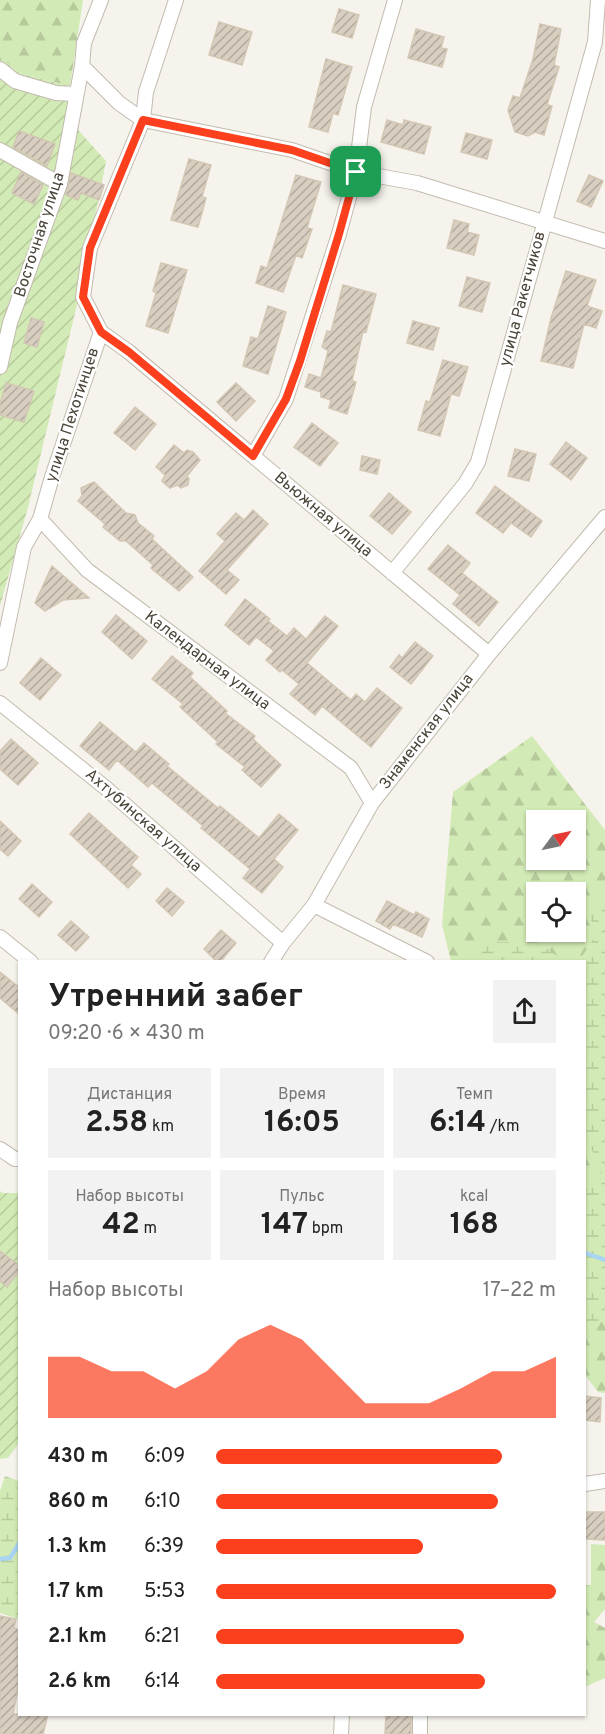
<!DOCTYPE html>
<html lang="ru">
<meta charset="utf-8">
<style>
:root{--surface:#fff;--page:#f2f2f2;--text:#222;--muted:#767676;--accent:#fc3f1d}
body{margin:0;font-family:Overpass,sans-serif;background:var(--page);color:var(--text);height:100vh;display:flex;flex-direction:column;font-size:22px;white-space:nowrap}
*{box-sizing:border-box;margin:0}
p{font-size:20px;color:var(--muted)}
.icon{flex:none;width:33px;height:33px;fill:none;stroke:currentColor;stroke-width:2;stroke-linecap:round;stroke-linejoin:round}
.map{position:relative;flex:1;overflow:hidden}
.sheet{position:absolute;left:18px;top:960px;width:568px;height:756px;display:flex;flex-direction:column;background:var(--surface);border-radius:0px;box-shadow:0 2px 4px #0004}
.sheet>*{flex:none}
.needle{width:39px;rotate:57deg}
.fabs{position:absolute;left:526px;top:810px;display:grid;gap:12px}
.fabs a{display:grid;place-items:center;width:60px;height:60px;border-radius:0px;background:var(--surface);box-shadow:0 2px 4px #0004;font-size:30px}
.pin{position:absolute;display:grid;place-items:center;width:51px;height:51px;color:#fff;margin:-26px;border-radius:12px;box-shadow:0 3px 9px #0006}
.round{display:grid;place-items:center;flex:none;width:63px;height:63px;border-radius:0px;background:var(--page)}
.overview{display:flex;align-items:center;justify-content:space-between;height:102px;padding:0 30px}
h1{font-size:33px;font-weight:700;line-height:45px}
.stats{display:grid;grid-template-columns:repeat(3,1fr);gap:9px;height:102px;padding:6px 30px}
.stats div{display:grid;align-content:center;border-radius:0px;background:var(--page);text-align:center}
.stats b{font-size:30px;font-weight:700}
.stats small{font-size:16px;font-weight:400}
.stats p{font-size:16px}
.chart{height:168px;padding:12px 30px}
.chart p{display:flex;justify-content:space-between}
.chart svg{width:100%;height:108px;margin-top:6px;fill:var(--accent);opacity:.7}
ul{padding:0 30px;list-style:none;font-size:20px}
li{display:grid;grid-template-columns:96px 72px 1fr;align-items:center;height:45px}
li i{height:15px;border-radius:8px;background:var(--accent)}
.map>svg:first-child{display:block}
.forest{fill:url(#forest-firs);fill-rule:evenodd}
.wetland{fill:url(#wetland-marsh)}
.garden{fill:url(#garden-furrows)}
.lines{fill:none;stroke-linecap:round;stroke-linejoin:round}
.stream{stroke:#a9d4f2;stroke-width:4.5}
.building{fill:url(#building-hatch);stroke:#d3c7b4;stroke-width:1.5}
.minor-casing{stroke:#c2bbae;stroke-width:16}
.minor{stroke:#fff;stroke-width:14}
.route-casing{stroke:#fff;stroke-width:12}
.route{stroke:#fc3f1d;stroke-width:8}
.labels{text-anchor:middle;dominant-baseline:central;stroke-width:4.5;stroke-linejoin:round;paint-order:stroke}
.street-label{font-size:16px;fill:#4b4439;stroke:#fff}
</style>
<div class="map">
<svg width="605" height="1734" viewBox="0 0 605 1734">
<defs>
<pattern id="forest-firs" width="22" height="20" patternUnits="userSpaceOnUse" patternTransform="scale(1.5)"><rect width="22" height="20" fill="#d2eab5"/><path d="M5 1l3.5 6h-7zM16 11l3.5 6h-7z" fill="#b6ca9c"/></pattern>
<pattern id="wetland-marsh" width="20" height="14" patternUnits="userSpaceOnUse" patternTransform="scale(1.5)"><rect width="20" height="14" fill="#d2eab5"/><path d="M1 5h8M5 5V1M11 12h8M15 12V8" fill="none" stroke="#b6ca9c"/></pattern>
<pattern id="garden-furrows" width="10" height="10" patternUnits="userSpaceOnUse" patternTransform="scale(1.5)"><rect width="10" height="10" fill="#d2eab5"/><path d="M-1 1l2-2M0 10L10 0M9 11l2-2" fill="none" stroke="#b6ca9c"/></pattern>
<pattern id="building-hatch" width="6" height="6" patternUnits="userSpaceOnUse" patternTransform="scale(1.5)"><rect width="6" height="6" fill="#d8cfc1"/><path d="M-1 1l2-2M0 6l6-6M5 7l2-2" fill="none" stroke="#b1aa9e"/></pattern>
</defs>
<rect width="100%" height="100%" fill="#f6f3ec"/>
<!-- forest -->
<path class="forest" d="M0 0H83L70 86 19 73 0 57Z
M532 736 605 830V1393L598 1392 585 1375V962L451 961 442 925 453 792ZM537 820H576V860H537ZM537 892H576V932H537Z
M591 1544 605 1545V1609L594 1622 605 1628V1678L585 1687V1585H591Z"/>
<!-- wetland -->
<path class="wetland" d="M605 901V1322L585 1323V1192L602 1172 585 1135V962L579 961 598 932 581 903Z
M486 942H538L564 961H479Z
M5 1476 19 1481V1619L0 1613V1491Z"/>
<!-- garden -->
<path class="garden" d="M0 57 19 73 70 86 79 131 106 161 81 288 28 507 0 606Z
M0 1191 3 1193H20L19 1443 8 1458 0 1459Z"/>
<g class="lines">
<!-- stream -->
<path class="stream" d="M585 1253 605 1260
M0 1559 10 1558 20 1542"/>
</g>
<!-- building -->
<path class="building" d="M339 9 359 15 352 38 332 32Z
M219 22 252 32 242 65 209 55Z
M540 24 561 29 554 65 559 67 547 105 552 106 544 135 535 132 528 136 515 132 508 110 513 96 520 98 533 59Z
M416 29 444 37 441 48 447 49 442 67 408 58Z
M326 59 352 67 338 115 333 113 328 132 309 127Z
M387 120 403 125 404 120 431 127 424 154 381 142Z
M19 131 55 144 47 166 13 147Z
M466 133 492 140 487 159 461 152Z
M189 159 211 165 202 197 206 198 198 227 171 220Z
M21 172 43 185 34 204 12 193Z
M71 173 104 185 99 200 81 193 78 200 66 195Z
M296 175 321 182 307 228 312 229 302 258 296 255 283 292 256 283 261 266 267 268Z
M589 175 603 181 591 207 577 201Z
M454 220 469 224 467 232 479 235 474 255 447 248Z
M161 263 187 270 168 333 146 326 156 293 153 291Z
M566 271 596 280 587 306 602 311 596 328 584 324 573 368 541 361 551 318Z
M467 277 490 283 482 312 459 306Z
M343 285 376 294 366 332 363 331 352 381 356 382 347 414 329 408 331 400 321 397V392L305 387 309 374 321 378 328 351 322 347 327 331 331 332Z
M268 306 286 312 268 374 243 366 251 337 258 339Z
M31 318 44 322 37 347 24 343Z
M413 321 439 328 433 350 407 343Z
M443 360 468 367 459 396 451 394 440 436 418 430 426 401 430 402Z
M6 383 34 391 24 422 0 415V404Z
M236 383 255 401 236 421 217 402Z
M135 407 156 424 135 450 114 433Z
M312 423 338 443 320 466 294 447Z
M566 442 587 458 571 480 550 464Z
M174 445 184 453 187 450 193 452 200 460 187 476 189 479 188 485 181 488 177 485 170 488 162 481 165 475 156 467Z
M515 449 536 454 529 481 508 476Z
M362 456 380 460 377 474 360 470Z
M94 482 126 513 135 515 138 523 154 536 152 539 193 577 179 591 151 568 153 565 126 541H120L103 527 105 524 78 501 82 496 81 488Z
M495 486 542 521 531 537 511 523 503 533 476 513Z
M389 493 411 512 392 534 370 516Z
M253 510 268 524 227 570 239 580 226 594 199 571 225 541 217 534 236 513 244 520Z
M448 545 470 563 462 573 498 602 479 626 453 604 460 595 428 569Z
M52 566 89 598 63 600 45 611 35 603Z
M245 599 270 619 268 621 287 636 294 628 306 639 325 616 338 626 307 663 351 700 356 694 365 702 377 688 402 708 371 747 322 706 315 715 290 694 299 684 282 670 280 672 266 660 274 651 256 637 249 645 225 625Z
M116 615 147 641 132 659 102 632Z
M415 642 433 656 411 684 390 667 399 655 402 658Z
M172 656 193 673 190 677 227 711 225 713 255 736 253 739 281 765 261 787 242 770 245 767 216 744 218 742 180 707 183 704 152 679Z
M41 658 61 675 40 700 20 683Z
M100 722 136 752 144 743 169 764 167 766 218 808 220 806 259 838 279 814 298 830 274 859 283 867 262 893 243 878 250 869 201 828 203 826 152 783 148 787 117 760 109 770 80 746Z
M11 739 38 763 18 785 0 769V751Z
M89 813 138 857 131 865 141 874 128 888 70 834Z
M0 821 21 841 8 856 0 849Z
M32 884 52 902 39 917 19 899Z
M167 888 184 902 172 916 156 901Z
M387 901 414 915 416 912 429 919 422 937 393 924 390 929 376 921Z
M71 921 89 937 76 951 58 935Z
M221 930 236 943 220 962H217L204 949Z
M0 972 20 988V1015L0 998Z
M0 1251 20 1266V1270L7 1287 0 1281Z
M585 1396 601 1398 600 1422 585 1420Z
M585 1512H605V1540L585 1539Z
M0 1616 16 1619 14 1628 20 1630V1679L13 1714H48L43 1734H0Z
M386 1714 411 1715V1734H385Z"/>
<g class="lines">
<!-- minor casing -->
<g class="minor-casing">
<path id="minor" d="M82 66 119 103 143 120 292 150 356 172 417 183 605 241
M0 69 15 81 56 93 75 94
M0 150 60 184
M101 332 129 352 489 654
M0 367 10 323 60 184 82 66 84 43 101 0
M253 456 286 399 339 234 356 172 364 107 395 0
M40 519 87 570 351 768 372 803
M392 573 465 484 478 462 595 42 598 0
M0 663 24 547 40 519 52 477 101 332 83 297 90 248 143 120 146 92 176 0
M0 703 107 789 283 943
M314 905 427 962
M0 937 31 962
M271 962 283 943 314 905 372 803 489 654 605 517
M0 1149 15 1159H20
M585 1484 605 1481
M420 1714V1734
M341 1734 342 1714"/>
</g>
<!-- minor -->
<use href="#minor" class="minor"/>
</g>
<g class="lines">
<!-- route casing -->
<g class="route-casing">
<path id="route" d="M143 120 292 150 356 172 339 234 300 361 286 399 253 456 129 352 101 332 83 297 90 248Z"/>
</g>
<!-- route -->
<use href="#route" class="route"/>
</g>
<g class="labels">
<!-- street labels -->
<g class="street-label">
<text transform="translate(40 235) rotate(-72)">Восточная улица</text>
<text transform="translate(523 299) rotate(-75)">улица Ракетчиков</text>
<text transform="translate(73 415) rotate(-72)">улица Пехотинцев</text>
<text transform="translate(323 515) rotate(40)">Вьюжная улица</text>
<text transform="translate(207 661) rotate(37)">Календарная улица</text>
<text transform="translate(427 732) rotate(-52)">Знаменская улица</text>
<text transform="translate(143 821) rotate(41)">Ахтубинская улица</text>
</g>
</g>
</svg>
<div class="fabs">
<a><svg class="needle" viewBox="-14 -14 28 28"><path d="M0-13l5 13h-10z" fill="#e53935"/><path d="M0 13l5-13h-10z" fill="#767676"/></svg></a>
<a><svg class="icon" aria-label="locate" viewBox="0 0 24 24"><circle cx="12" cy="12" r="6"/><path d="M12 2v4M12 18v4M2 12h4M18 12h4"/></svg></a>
</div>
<div class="pin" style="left:356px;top:172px;background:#1e9e55"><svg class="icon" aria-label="arrive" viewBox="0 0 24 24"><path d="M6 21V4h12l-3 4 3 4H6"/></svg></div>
<section class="sheet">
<div class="overview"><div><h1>Утренний забег</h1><p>09:20 · 6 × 430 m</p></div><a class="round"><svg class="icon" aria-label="share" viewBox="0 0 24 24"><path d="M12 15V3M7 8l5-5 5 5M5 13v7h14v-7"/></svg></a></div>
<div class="stats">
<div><p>Дистанция</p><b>2.58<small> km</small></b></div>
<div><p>Время</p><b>16:05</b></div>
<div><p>Темп</p><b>6:14<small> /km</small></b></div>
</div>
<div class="stats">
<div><p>Набор высоты</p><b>42<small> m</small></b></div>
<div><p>Пульс</p><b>147<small> bpm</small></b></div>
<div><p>kcal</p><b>168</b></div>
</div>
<div class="chart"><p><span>Набор высоты</span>17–22 m</p>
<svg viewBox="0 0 160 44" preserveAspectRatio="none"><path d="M0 44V19L10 19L20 25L30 25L40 32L50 25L60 12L70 6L80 12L90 25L100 38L110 38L120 38L130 32L140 25L150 25L160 19V44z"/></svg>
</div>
<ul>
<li><b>430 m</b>6:09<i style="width:84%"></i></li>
<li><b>860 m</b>6:10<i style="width:83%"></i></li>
<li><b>1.3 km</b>6:39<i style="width:61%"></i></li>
<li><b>1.7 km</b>5:53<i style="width:100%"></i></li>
<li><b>2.1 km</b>6:21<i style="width:73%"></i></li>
<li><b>2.6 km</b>6:14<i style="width:79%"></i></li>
</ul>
</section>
</div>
